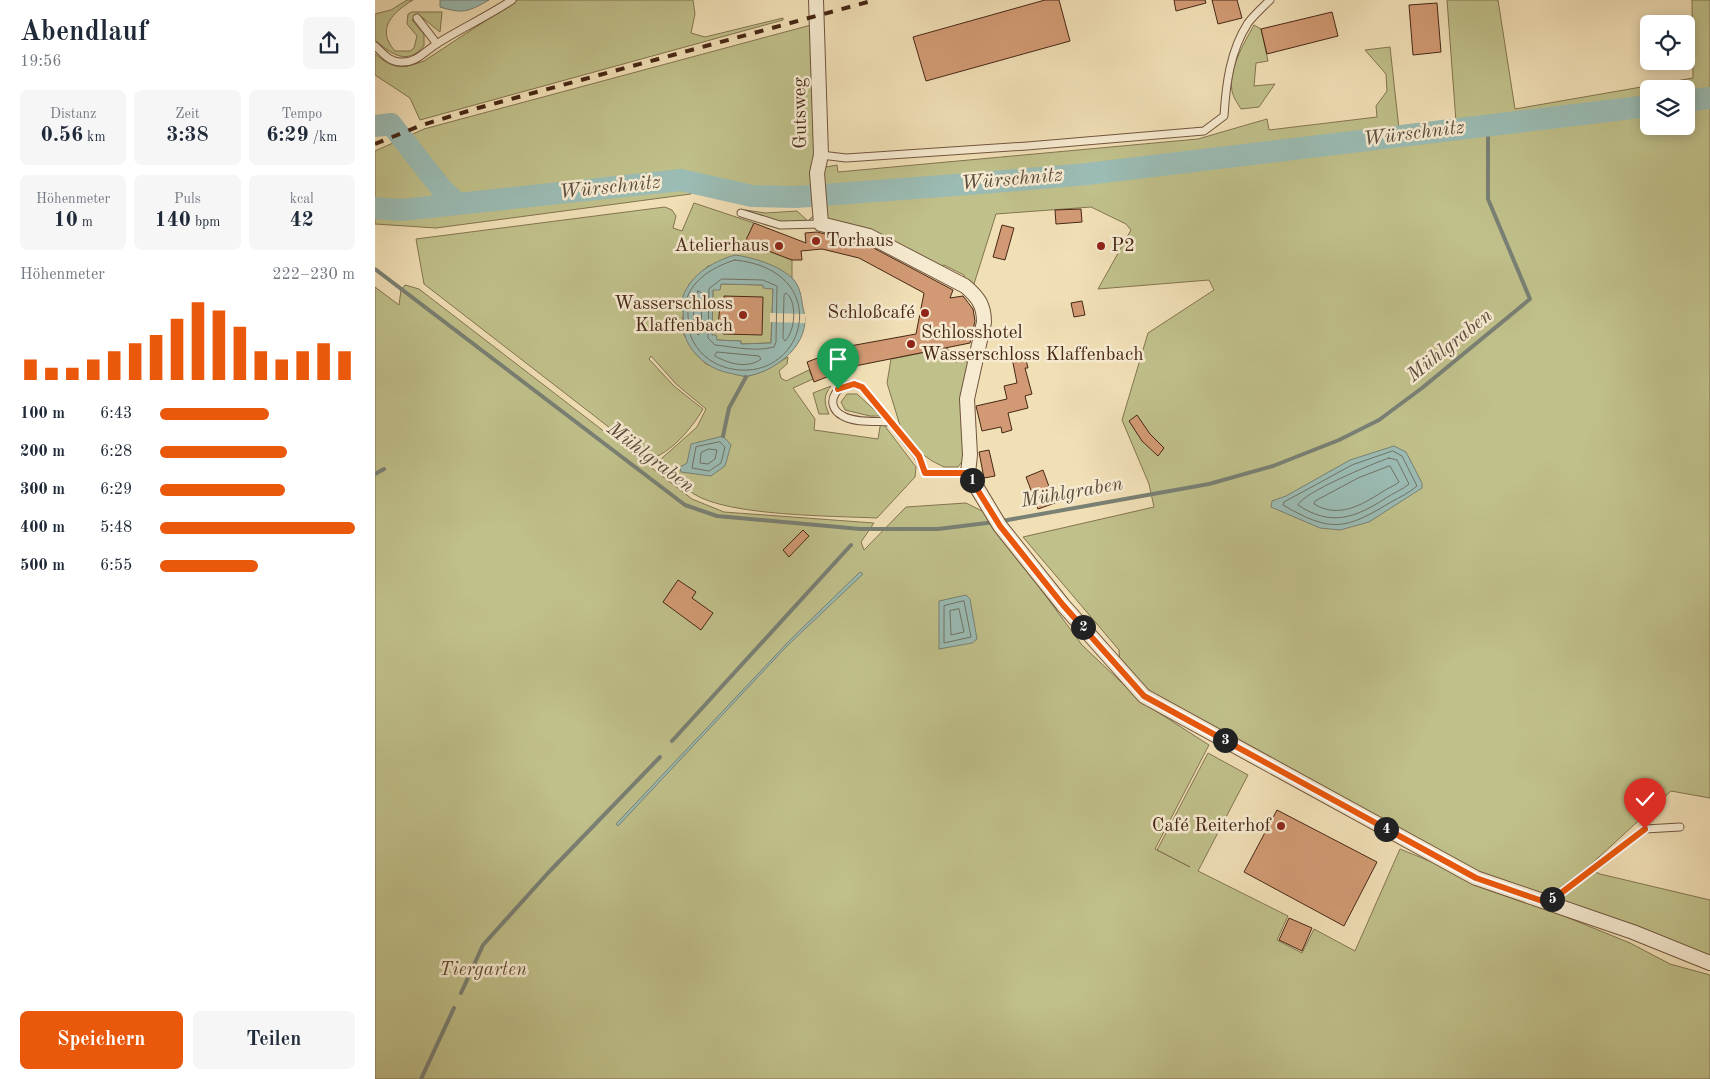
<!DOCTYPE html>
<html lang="de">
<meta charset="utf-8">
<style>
:root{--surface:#fff;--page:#f6f6f7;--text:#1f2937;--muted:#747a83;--accent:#ea580c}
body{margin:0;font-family:"Old Standard TT",serif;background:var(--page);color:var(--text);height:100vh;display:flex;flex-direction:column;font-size:19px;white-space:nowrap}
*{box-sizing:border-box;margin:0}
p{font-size:16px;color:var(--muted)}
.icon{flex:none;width:28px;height:28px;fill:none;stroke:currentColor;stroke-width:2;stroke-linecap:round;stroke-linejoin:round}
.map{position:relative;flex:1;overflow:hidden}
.side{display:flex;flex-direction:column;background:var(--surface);width:375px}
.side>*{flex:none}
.tools{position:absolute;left:1265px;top:15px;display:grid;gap:10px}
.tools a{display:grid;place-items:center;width:55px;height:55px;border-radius:8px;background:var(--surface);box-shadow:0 2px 12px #0003;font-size:25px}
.pin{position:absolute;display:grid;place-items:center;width:42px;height:42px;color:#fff;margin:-51px -21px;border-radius:50% 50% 50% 0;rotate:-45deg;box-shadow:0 0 5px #0007}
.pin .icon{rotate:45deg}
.km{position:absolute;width:25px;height:25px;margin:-12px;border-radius:50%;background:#222;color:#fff;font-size:14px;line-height:25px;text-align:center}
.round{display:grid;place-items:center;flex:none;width:52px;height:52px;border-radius:8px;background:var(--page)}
.head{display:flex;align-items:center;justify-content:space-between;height:85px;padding:0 20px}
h1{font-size:28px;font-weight:700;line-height:38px}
.figures{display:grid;grid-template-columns:repeat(3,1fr);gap:8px;height:85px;padding:5px 20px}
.figures div{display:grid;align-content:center;border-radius:8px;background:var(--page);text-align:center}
.figures b{font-size:21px;font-weight:700}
.figures small{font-size:14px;font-weight:400}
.figures p{font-size:14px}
.chart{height:140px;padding:10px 20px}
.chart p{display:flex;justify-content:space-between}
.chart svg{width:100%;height:90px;margin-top:5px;stroke:var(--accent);stroke-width:6}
.cta{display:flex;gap:10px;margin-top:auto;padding:10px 20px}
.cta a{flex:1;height:58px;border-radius:8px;background:var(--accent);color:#fff;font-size:20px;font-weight:700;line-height:58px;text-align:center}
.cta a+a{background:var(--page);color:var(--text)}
ul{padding:0 20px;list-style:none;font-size:16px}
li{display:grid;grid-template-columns:80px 60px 1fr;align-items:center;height:38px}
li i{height:12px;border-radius:6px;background:var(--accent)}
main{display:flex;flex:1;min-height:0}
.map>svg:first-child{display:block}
.green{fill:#c0c08a;stroke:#837450;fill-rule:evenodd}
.water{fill:#9bbcb4;stroke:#798074;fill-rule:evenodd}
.pier{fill:#f1dfb6}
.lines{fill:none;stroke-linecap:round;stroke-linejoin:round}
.shore{stroke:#707264;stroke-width:1}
.stream{stroke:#798074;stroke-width:4}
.river{stroke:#9bbcb4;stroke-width:22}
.building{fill:#d29a74;stroke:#462715}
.service-casing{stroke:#71553d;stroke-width:9}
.minor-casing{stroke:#71553d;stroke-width:16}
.service{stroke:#f6ead0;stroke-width:7}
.minor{stroke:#f6ead0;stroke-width:14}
.rail{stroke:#462715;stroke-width:4;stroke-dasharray:9 9;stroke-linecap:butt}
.route-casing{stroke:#fff;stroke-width:10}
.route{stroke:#ea580c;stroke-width:6}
.poi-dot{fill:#8f2418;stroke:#f6ead0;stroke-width:2}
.labels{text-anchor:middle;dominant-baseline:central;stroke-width:5;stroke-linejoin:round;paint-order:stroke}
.street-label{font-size:19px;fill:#462715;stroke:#f6ead0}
.poi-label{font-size:19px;fill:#462715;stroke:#f6ead0;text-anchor:end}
.park-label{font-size:19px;font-style:italic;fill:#644d32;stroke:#f6ead0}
.water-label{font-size:20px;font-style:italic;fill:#5b4c3d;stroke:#f6ead0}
</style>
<main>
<section class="side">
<div class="head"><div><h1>Abendlauf</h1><p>19:56</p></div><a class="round"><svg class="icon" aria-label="share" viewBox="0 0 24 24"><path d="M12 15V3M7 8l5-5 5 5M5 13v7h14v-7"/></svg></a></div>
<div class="figures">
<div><p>Distanz</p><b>0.56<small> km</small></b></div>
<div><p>Zeit</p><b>3:38</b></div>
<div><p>Tempo</p><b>6:29<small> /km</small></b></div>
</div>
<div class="figures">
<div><p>Höhenmeter</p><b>10<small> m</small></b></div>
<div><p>Puls</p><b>140<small> bpm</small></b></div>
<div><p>kcal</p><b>42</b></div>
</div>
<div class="chart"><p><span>Höhenmeter</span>222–230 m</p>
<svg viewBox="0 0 160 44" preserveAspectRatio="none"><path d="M5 44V34M15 44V38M25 44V38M35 44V34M45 44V30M55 44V26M65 44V22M75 44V14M85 44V6M95 44V10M105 44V18M115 44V30M125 44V34M135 44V30M145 44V26M155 44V30"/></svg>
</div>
<ul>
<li><b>100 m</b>6:43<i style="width:56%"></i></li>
<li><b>200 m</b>6:28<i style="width:65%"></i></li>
<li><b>300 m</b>6:29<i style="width:64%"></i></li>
<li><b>400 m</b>5:48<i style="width:100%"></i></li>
<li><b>500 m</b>6:55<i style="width:50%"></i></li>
</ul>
<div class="cta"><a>Speichern</a><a>Teilen</a></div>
</section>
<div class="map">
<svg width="1335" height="1079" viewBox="0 0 1335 1079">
<rect width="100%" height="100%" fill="#f1dfb6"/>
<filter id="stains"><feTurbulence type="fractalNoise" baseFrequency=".004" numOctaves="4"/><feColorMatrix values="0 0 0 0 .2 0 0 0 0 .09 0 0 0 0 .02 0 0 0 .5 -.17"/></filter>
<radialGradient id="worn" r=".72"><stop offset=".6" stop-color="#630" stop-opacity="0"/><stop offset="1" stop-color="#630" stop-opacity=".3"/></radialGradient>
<!-- green -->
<path class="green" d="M32 0H38C18 12 0 29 20 51H35L39 48 42 36 32 24 33 14 37 12H67L65 32 44 15 37 20 49 34V46C32 66 16 54 0 40V14L16 10Z
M142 0H318L320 14 316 33 330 37 408 18V20L45 120 35 98 0 75V54C20 70 26 69 49 61Z
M1072 0H1123L1140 109 1318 78 1317 0H1335V798L1296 791 1212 868 1225 874 1335 900V957L1114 881 771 695 745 665 744 650 648 537 779 507 774 484 747 420 773 333 839 290 834 280 723 289 756 230 751 224 716 207 621 214 599 284 590 279 589 275 569 265 563 267 455 220 451 216 447 172 451 167 462 165 463 172 823 139 892 119 894 130 1002 117 1001 106 1012 91 1011 74 990 50 1015 47 1024 129 1081 122ZM1274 89H1311V126H1274Z
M436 25 442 155 437 164 438 188 381 187 305 176 266 177 71 202 26 205 0 202V151L49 129Z
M879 25 886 29 893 61 881 63 879 86 900 84 884 107 866 109C863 104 858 97 857 91 853 70 869 43 879 25Z
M305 184 318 187 316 194 61 228 0 224V212L83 210Z
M319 203 379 223 371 242 417 260V278L393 264 333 266 314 284 307 322 309 335 322 355 331 364 371 377 389 371 413 357 412 364 404 371 406 378 411 381 434 370 438 379 418 388 440 419 439 430 503 439 506 421 541 467 540 477 502 518C458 516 353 516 319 494 307 487 296 476 286 467V459L322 427 331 409 301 384 276 356 274 359 299 386 328 409C317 428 296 453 275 459L49 284 41 239 290 207 297 210 301 216 298 228 307 231Z
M370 210 391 213 422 211 433 221 440 214 433 222 407 223Z
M346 284 389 285 398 289 396 343 366 344V341L341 340 337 335 338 290Z
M30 285 44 289 317 499 349 512 499 523 486 542 489 550 531 507 591 503 609 512 707 645 767 702 834 745 780 849 815 867 782 850 833 753 873 775 823 871 913 916 902 940 927 953 939 929 980 951 1025 849 1255 943 1295 964 1335 975V1079H0V287L24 305 26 290Z
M572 348 580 362 595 361 589 459 583 467H569L557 461 547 454 527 432 512 383 516 359Z
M456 386C448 396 449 403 454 414H444L438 393Z
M472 394H482L506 416H495L470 410 466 402Z"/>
<!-- water -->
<path class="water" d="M65 0H114C93 12 88 14 65 7Z
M360 255C377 257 407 266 419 280 427 290 426 301 429 312 436 343 402 371 373 376 367 377 360 374 354 373 338 370 323 360 314 345 305 331 311 316 306 302 313 276 336 262 360 255ZM346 284 388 285V288L398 289 396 343 366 344V341L342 340 341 335H337L338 290H345Z
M348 436 356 445 350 466 336 476 306 472 305 467 312 463 316 444Z
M1019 446 1031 452 1047 483V488L994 522 965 530 945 528 896 507 897 501 911 496 975 460Z
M485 572 488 574 412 646 243 826 241 824 416 639Z
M591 595 595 599 602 639 597 643 564 649V601Z"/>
<!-- pier -->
<path class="pier" d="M395 313 430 314V323L395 322Z"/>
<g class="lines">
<!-- shore -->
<path class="shore" d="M360 260C461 270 431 383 357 369 340 366 326 356 318 341 311 328 315 315 311 301 317 279 340 266 360 260Z
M347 279 388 280 402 286 401 342 399 347C380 352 359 347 340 345L333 338 334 289Z
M323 291 327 293 326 333 323 335C316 328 318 299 323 291Z
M411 293C423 301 420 332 410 341L408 338 409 296Z
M342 352 384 356 386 359C373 369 354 364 340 356Z
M345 442 350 447 346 463 334 471 317 468 321 447Z
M334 449 342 450 340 459 333 464 325 463 326 453Z
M1018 451 1027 456 1042 486C1034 493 1025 497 1016 502 970 530 956 533 908 505L909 502 977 465Z
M1014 458 1022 460 1034 484C1027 490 1018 493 1011 498 980 518 956 527 923 505 927 493 999 463 1014 458Z
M1015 466 1024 482C1019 486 1013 488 1007 492 987 505 963 519 939 504L940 501 983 478Z
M589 601 596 637 569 643V606Z
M584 609 589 632 576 635 575 611Z"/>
<!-- stream -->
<path class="stream" d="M0 269 310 505 342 516 485 529H563L620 522
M348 436 354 408 371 377
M0 474 9 469
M627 521 834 484 898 466 964 440 1004 420 1047 388 1155 299 1113 199V126
M297 741 476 545
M86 993 108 945 173 873 285 757
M46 1079 79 1008"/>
<!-- river -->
<path class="river" d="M1311 101 1335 98
M0 126 16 124 66 188 83 204
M0 208 26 210 306 180 377 196 421 197 607 183 712 174 1274 106"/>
</g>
<!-- building -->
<path class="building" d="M670 0H684L695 41 551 81 538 37Z
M799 0H830L831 3 801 11Z
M837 0H862L867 18 843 24Z
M1062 3 1066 52 1038 55 1034 5Z
M957 12 963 36 892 54 886 29Z
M706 209 707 222 681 224 680 210Z
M379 223 431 243 430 233 442 232 491 244 578 290 575 298 588 296 598 309 600 321 595 343 480 366 439 382 432 362 475 346 541 334 549 293 484 258 447 249 426 251 427 260H417L370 242Z
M627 225 639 228 630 260 618 257Z
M349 296 388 297 387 335 348 334V327H343L345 305H349Z
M707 301 710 315 699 317 696 303Z
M650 355 653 368H650L657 394 650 396 653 408 633 413 637 430 627 433 626 427 607 431 601 406 632 399 629 386 642 383 637 358Z
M762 415 775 434 789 448 783 456 767 441 754 421Z
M614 450 620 476 609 478 604 452Z
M668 470 680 503 663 509 651 477Z
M428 530 434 536 414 557 408 550Z
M303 580 321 592 317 598 338 613 326 630 288 602Z
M902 810 1002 862 969 926 869 872Z
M914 918 937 928 927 951 904 940Z"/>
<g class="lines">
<!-- service casing -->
<g class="service-casing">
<path id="service" d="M42 18 62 44
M0 46C8 53 14 62 26 62 42 63 50 51 63 43 87 28 113 16 137 0
M446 155 471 158 652 146 829 131 849 116C851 84 855 51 873 23 879 15 888 7 895 0
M366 213 405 225 446 224
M514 422C501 421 480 423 468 416 446 405 463 377 487 387L543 456 550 473H593
M1173 902 1270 829 1305 827"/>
</g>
<!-- minor casing -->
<g class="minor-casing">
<path id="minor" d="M441 0 446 155 442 173 446 224 494 236 590 286C603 297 609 305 609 322L592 399 595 455 593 473 625 526 688 605 769 696 1101 878 1258 932 1335 963"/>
</g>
<!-- service -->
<use href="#service" class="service"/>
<!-- minor -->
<use href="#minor" class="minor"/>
<!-- rail -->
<path class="rail" d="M0 144 47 125 103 108 500 0"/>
</g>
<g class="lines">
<!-- route casing -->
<g class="route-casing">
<path id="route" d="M463 389 479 384 487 387 544 456 550 473H592L625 526 688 605 769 696 1101 878 1173 903 1270 829"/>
</g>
<!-- route -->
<use href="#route" class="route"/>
</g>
<!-- markers -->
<g class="poi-dot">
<circle cx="441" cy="241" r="5"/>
<circle cx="404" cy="246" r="5"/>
<circle cx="726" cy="246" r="5"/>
<circle cx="550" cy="313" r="5"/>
<circle cx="368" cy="315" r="5"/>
<circle cx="536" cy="344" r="5"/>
<circle cx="906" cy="826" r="5"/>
</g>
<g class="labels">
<!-- street labels -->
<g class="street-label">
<text transform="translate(426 113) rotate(-91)">Gutsweg</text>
</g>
<!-- poi labels -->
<g class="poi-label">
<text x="451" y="241" text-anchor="start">Torhaus</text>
<text x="394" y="246">Atelierhaus</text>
<text x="736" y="246" text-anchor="start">P2</text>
<text x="358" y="304">Wasserschloss<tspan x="358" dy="22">Klaffenbach</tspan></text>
<text x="540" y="313">Schloßcafé</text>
<text x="546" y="333" text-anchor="start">Schlosshotel<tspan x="546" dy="22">Wasserschloss Klaffenbach</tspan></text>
<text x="896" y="826">Café Reiterhof</text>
</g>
<!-- park labels -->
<g class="park-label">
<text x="108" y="970">Tiergarten</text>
</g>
<!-- water labels -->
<g class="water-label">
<text transform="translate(1039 134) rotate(-7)">Würschnitz</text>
<text transform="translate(637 180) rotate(-5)">Würschnitz</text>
<text transform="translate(235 188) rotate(-6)">Würschnitz</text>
<text transform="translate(1075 346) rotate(-39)">Mühlgraben</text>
<text transform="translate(275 458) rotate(37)">Mühlgraben</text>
<text transform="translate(697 493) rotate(-10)">Mühlgraben</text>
</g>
</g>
<rect width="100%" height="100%" filter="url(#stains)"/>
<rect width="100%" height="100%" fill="url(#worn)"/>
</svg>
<div class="tools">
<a><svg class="icon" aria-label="locate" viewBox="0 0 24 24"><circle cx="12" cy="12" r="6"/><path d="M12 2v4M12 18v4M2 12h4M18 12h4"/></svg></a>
<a><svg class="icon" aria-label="layers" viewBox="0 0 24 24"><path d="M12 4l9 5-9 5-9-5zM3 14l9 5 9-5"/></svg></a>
</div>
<div class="pin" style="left:463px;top:389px;background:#1e9e55"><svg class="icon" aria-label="arrive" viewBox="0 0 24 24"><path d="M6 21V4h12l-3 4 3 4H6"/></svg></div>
<div class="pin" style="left:1270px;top:829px;background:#d93025"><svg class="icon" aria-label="check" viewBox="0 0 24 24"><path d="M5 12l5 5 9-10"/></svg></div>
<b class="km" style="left:597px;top:480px">1</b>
<b class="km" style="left:708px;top:627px">2</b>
<b class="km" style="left:850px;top:740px">3</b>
<b class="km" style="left:1011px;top:829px">4</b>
<b class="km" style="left:1177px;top:899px">5</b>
</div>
</main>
